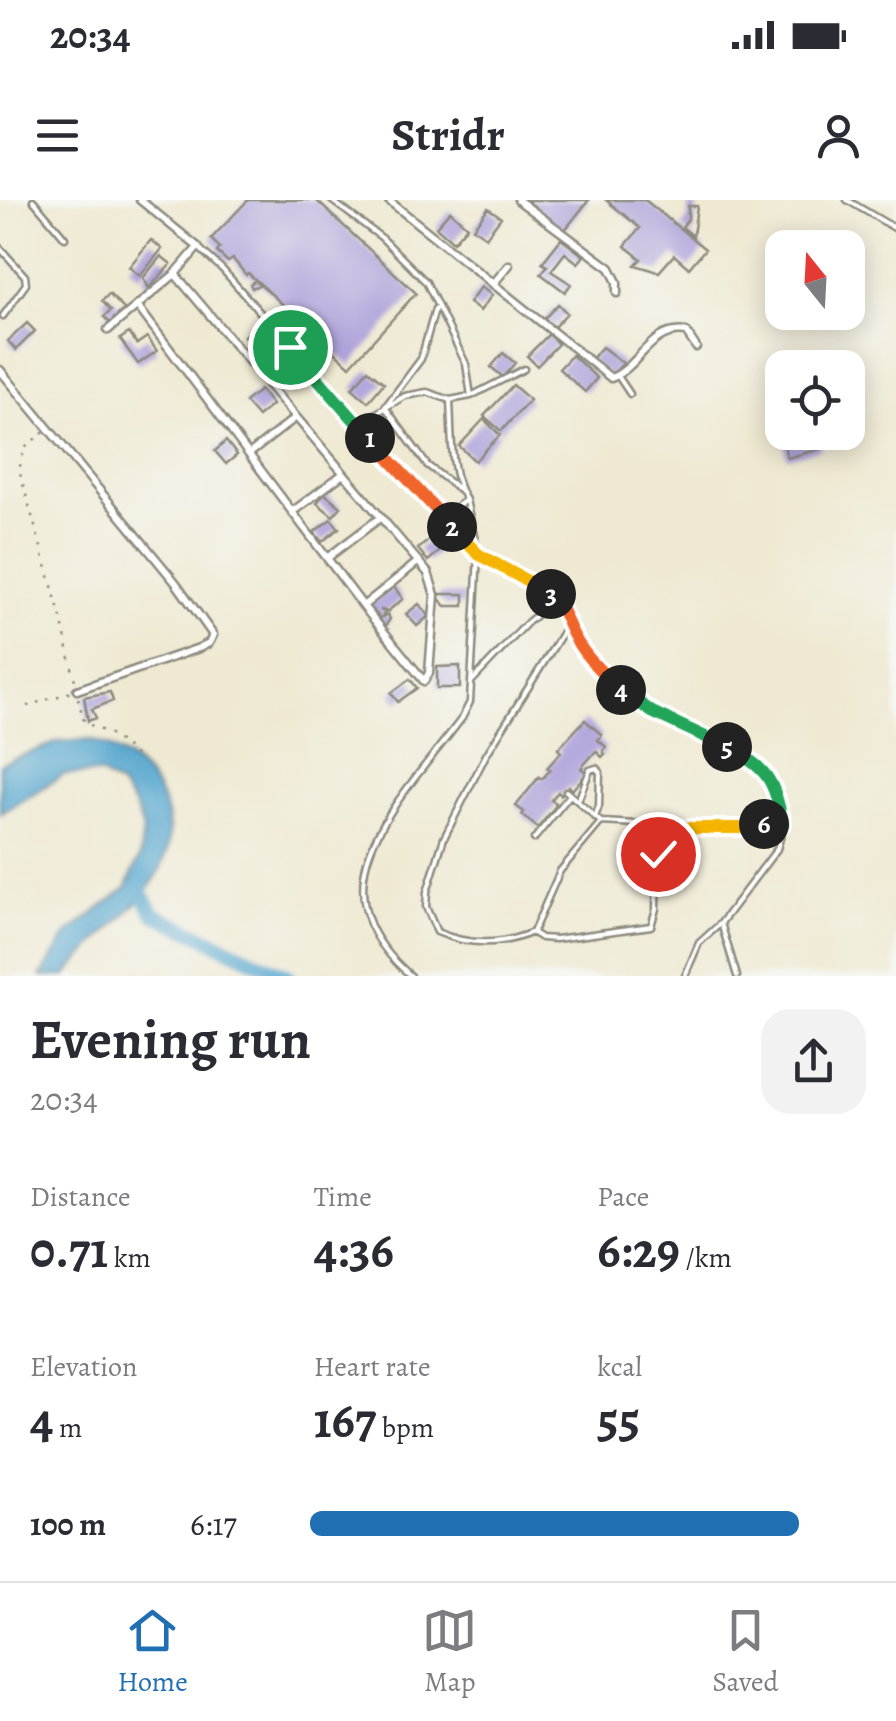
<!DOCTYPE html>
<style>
:root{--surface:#fff;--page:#f2f2f3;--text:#2b2b33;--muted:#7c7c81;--line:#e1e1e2;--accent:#1f6fb2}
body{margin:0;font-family:Alegreya,serif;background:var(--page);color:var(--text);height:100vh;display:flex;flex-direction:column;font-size:38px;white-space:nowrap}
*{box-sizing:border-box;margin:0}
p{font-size:32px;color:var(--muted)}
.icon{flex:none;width:55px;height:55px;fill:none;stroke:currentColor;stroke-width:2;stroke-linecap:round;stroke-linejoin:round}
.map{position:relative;height:776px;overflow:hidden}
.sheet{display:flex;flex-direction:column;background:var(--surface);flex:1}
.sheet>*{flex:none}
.needle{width:65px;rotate:342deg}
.controls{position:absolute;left:765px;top:30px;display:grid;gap:20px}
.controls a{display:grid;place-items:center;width:100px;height:100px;border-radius:20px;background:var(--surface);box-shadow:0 5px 25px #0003;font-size:50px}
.pin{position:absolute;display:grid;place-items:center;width:85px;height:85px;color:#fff;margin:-42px;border:5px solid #fff;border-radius:50%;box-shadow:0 2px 10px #0007}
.km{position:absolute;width:50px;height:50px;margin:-25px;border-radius:50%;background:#222;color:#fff;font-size:28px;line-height:50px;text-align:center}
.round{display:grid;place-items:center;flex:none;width:105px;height:105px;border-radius:30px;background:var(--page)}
.overview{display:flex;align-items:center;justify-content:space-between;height:170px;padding:0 30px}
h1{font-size:55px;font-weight:700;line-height:75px}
.figures{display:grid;grid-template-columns:repeat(3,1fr);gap:15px;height:170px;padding:10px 30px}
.figures div{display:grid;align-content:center}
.figures b{font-size:50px;font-weight:700}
.figures small{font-size:28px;font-weight:400}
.figures p{font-size:28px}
ul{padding:0 30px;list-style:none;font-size:32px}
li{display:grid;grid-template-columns:160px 120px 1fr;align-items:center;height:75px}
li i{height:25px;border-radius:12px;background:var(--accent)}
.status{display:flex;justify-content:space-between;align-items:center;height:70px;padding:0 50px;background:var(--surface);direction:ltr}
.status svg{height:28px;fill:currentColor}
header{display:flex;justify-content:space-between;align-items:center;height:130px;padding:0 30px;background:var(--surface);font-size:45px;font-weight:700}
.dock{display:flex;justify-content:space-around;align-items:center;height:140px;border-top:2px solid var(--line);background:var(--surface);font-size:28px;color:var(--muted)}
.dock a{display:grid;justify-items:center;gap:5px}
.dock .on{color:var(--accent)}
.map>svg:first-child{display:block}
.water{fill:#52a5cd;stroke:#3e687c;stroke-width:2.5}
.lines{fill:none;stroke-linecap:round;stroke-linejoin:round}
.river{stroke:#52a5cd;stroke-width:15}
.building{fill:#afa2da}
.service-casing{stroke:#8d8a7e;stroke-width:9}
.minor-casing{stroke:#8d8a7e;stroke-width:11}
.path{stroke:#8d8a7e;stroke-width:2.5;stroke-dasharray:2.5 8;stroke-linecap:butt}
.service{stroke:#fff;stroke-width:4}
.minor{stroke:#fff;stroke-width:6}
.split-1-casing{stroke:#fff;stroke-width:20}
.split-2-casing{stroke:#fff;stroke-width:20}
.split-3-casing{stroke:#fff;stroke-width:20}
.split-4-casing{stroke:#fff;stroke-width:20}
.split-5-casing{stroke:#fff;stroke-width:20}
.split-6-casing{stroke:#fff;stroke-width:20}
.split-7-casing{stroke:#fff;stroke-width:20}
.split-1{stroke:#22a559;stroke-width:12}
.split-2{stroke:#f0652b;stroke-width:12}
.split-3{stroke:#f5b400;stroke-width:12}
.split-4{stroke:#f0652b;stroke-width:12}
.split-5{stroke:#22a559;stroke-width:12}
.split-6{stroke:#22a559;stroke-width:12}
.split-7{stroke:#f5b400;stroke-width:12}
</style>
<div class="status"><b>20:34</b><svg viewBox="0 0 49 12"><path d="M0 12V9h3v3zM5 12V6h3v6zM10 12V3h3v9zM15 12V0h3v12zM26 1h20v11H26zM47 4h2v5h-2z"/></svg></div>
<header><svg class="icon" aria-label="menu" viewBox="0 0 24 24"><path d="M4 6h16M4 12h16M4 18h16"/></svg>Stridr<svg class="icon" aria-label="person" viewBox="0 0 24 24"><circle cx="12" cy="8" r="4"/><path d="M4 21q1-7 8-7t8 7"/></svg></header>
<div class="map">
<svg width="896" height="776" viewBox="0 0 896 776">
<rect width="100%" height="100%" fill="#f6f6f2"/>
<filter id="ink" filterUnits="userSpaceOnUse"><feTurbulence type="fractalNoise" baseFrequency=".01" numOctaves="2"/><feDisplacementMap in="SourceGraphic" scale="20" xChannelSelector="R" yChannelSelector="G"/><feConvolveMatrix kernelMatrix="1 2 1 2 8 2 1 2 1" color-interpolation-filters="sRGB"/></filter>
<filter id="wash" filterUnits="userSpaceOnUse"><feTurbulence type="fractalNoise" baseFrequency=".0048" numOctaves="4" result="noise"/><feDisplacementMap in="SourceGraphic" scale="40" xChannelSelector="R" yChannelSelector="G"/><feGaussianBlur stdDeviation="2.25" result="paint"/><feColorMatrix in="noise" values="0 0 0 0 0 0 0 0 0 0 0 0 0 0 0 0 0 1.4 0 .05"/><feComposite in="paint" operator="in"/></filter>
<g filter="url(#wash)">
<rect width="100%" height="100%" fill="#efe9d2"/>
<!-- water -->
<path class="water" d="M91 540C121 550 147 567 161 597 197 677 106 722 66 776H41L68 733 126 688 140 657 143 629 134 605 120 586 100 574H65L0 614V564L58 542Z"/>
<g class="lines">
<!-- river -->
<path class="river" d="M142 682 141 692 154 714 287 776"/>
</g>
<g id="blocks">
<!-- building -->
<path class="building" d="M248 0H316L416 93 350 166 256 80 259 85 252 88 250 84 256 80 248 73 246 75 233 59 228 62 217 52 220 48 211 39Z
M526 0H589L564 31Z
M606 0H645L705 49 689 68 674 55 659 72 635 65 641 59 625 46 640 28Z
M688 6H697L693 36 682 27 688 19Z
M488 8 501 17 486 37 473 28Z
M450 11 467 26 453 42 436 27Z
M561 39 584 56 578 63 565 53 551 71 571 84 565 92 541 74 547 66 542 63Z
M151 40 162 49 140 76 129 67Z
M161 56 171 64 149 88 143 78Z
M481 87 492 95 480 111 469 103Z
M109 94 124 109 110 123 104 117 111 111 102 101Z
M558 104 567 113 554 127 544 119Z
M27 123 35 131 16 150 8 141Z
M257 126 268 140 255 151 244 136Z
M129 133 137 144 147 137 157 151 138 164 120 139Z
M549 134 558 144 537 166 527 156Z
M602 147 623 163 611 177 590 161Z
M503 153 515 163 503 177 491 167Z
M572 155 597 178 585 192 559 169Z
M368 170 384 183 368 202 352 188Z
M513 185 530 200 501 231 484 216Z
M260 190 272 205 258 217 245 202Z
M484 219 500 235 475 261 459 246Z
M791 232H817L821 249 787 258 782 236Z
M226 241 237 255 226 264 215 251Z
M324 293 341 307 333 316 317 303Z
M331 319 339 328 322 342 314 332Z
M438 333 446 346 428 361 418 349Z
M394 387 403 399 388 411 380 410 385 412 382 417 388 414 390 419 384 428 380 418 368 406Z
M439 394H464V406H446L439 399Z
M419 404 429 416 417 426 406 414Z
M460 466V488H437V467Z
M410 479 417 488 398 502 391 493Z
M110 492 113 501 92 509 96 518 88 521 84 497Z
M585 520 602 535 598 540 606 547 603 551 605 554 602 557 596 551 581 568 587 573 572 590 569 586 561 595 558 592 551 600 557 604 538 628 522 615 524 612 516 606 539 577 542 579 550 570 547 568 561 552 558 549Z"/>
</g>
</g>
<g filter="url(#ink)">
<use href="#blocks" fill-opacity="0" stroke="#8d8a7e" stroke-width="2.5"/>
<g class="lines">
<!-- service casing -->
<g class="service-casing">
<path id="service" d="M33 0 65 38
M331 0 382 38 426 82 466 164 471 196
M847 0 896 29
M198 47 223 70 358 224 478 354 547 390 561 404 568 424 486 555 444 638 427 692 426 707 437 732C469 746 500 746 533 732L560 671 601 622 729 629C748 628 763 624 783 625
M0 48 25 76 26 84 3 116
M435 109 421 159 385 207 427 265 460 290
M618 176 630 194
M358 224 405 196 427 192 450 200 471 196 524 169
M442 317 466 300C449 273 452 232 450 201
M568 424C606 499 674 521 745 556L758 564 773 585 783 628 777 649 721 723 699 743 685 776
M472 481 528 422 556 399
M566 591 601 622
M578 601 590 570 596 568 600 572 599 606 595 617
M745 628 779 635
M534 639 570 595
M721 723 737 776
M533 733 541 738 556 739 651 726 656 709 658 627
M411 776C304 685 401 600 462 518L470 502 478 354 466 300"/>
</g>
<!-- minor casing -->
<g class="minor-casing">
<path id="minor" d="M388 0 611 178C640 167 649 127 686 132L696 147
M518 0 610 68 617 82V93
M493 84 509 65
M138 107 363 406 424 481 429 473 435 395 428 373 175 74
M108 130 175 74 198 47 140 0
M0 170 176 383 213 435 209 443 199 448 77 490
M249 254 295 218
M292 312 343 274
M327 358 381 317
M363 406 419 361"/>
</g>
<!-- path -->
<path class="path" d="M44 232 25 247 19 270 61 418 76 485
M78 498 84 522 112 535 136 556
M27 506 71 492"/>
<!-- service -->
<use href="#service" class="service"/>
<!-- minor -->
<use href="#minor" class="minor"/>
</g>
</g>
<g class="lines" filter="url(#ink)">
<!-- split-1 casing -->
<g class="split-1-casing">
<path id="split-1" d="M290 147 370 238"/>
</g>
<!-- split-2 casing -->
<g class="split-2-casing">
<path id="split-2" d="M370 238 452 327"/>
</g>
<!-- split-3 casing -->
<g class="split-3-casing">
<path id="split-3" d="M452 327 478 354 551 394"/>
</g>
<!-- split-4 casing -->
<g class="split-4-casing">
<path id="split-4" d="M551 394C563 406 566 422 574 436 585 457 603 474 621 490"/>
</g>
<!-- split-5 casing -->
<g class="split-5-casing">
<path id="split-5" d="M621 490 652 512 727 547"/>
</g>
<!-- split-6 casing -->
<g class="split-6-casing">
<path id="split-6" d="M727 547C768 567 774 581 783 624H764"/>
</g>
<!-- split-7 casing -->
<g class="split-7-casing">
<path id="split-7" d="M658 654V628H745L753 624H764"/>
</g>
<!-- split-1 -->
<use href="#split-1" class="split-1"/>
<!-- split-2 -->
<use href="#split-2" class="split-2"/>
<!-- split-3 -->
<use href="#split-3" class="split-3"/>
<!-- split-4 -->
<use href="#split-4" class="split-4"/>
<!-- split-5 -->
<use href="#split-5" class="split-5"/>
<!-- split-6 -->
<use href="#split-6" class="split-6"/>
<!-- split-7 -->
<use href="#split-7" class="split-7"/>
</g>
</svg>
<div class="controls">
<a><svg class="needle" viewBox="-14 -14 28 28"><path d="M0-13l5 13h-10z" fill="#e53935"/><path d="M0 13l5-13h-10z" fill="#7c7c81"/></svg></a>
<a><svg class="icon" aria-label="locate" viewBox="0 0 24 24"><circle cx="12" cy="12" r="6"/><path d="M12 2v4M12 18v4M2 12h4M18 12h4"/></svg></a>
</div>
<div class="pin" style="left:290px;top:147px;background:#1e9e55"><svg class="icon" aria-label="arrive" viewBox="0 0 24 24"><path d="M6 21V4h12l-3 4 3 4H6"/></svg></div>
<div class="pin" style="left:658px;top:654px;background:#d93025"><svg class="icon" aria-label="check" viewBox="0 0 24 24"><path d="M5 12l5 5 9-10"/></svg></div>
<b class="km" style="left:370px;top:238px">1</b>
<b class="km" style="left:452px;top:327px">2</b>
<b class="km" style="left:551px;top:394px">3</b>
<b class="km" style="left:621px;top:490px">4</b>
<b class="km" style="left:727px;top:547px">5</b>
<b class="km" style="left:764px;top:624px">6</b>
</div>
<section class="sheet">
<div class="overview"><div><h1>Evening run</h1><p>20:34</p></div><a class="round"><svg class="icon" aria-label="share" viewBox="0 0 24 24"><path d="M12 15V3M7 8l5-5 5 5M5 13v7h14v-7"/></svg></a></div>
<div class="figures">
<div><p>Distance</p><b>0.71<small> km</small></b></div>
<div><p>Time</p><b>4:36</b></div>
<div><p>Pace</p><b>6:29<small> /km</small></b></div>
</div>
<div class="figures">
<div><p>Elevation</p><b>4<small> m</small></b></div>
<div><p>Heart rate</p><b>167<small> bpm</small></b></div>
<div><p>kcal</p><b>55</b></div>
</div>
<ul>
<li><b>100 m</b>6:17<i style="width:88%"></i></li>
</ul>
</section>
<nav class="dock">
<a class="on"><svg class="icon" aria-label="home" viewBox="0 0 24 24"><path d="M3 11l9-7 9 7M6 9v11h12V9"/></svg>Home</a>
<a><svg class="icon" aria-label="map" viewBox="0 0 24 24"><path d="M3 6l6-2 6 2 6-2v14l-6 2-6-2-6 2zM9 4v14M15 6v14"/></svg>Map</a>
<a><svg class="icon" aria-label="saved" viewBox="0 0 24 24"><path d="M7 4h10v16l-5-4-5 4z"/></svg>Saved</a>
</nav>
